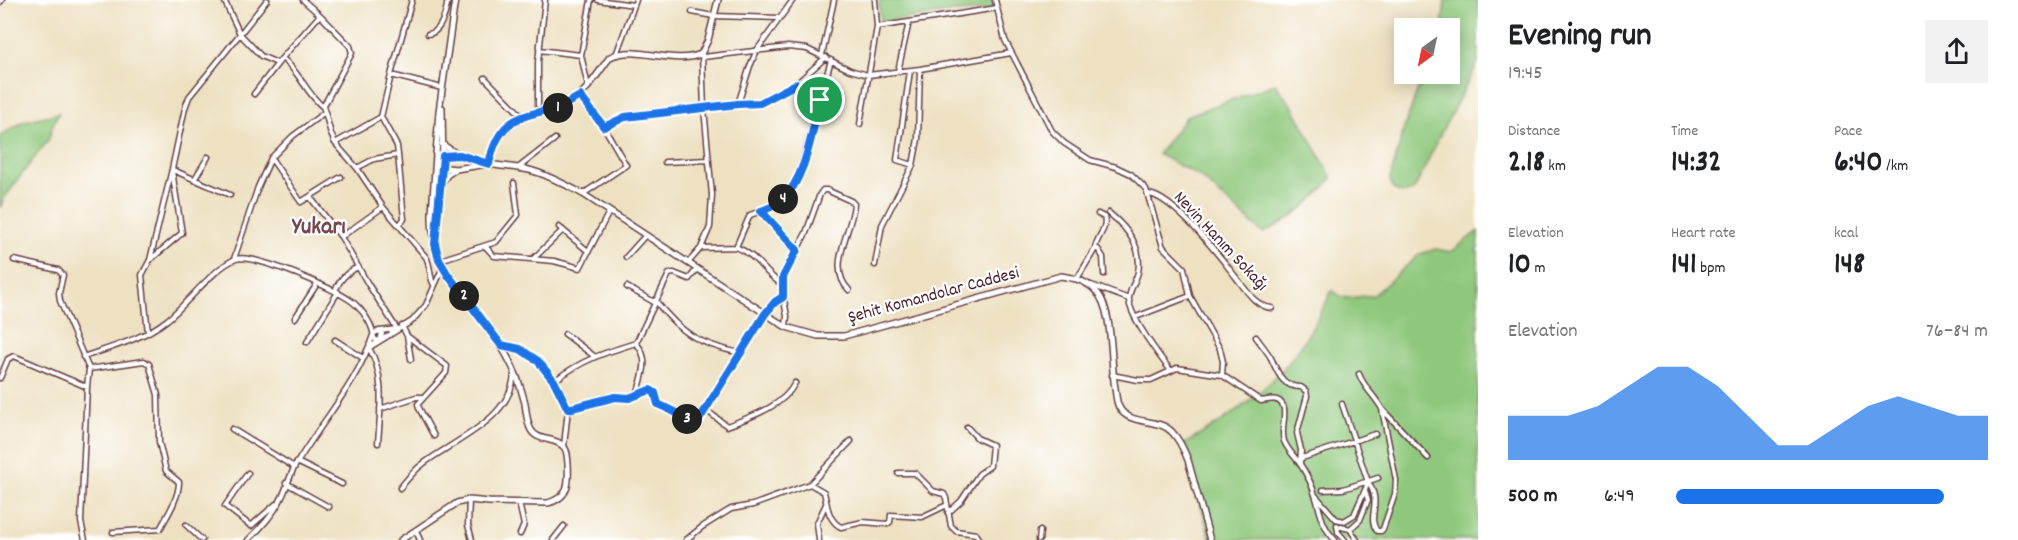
<!DOCTYPE html>
<meta charset="utf-8">
<style>
:root{--surface:#fff;--page:#f2f2f2;--text:#202124;--muted:#757577;--accent:#1a73e8}
body{margin:0;font-family:Dekko,sans-serif;background:var(--page);color:var(--text);height:100vh;display:flex;flex-direction:column;font-size:22px;white-space:nowrap}
*{box-sizing:border-box;margin:0}
p{font-size:20px;color:var(--muted)}
.icon{flex:none;width:33px;height:33px;fill:none;stroke:currentColor;stroke-width:2;stroke-linecap:round;stroke-linejoin:round}
.map{position:relative;flex:1;overflow:hidden}
.drawer{display:flex;flex-direction:column;background:var(--surface);width:540px}
.drawer>*{flex:none}
.needle{width:39px;rotate:213deg}
.controls{position:absolute;left:1394px;top:18px;display:grid;gap:12px}
.controls a{display:grid;place-items:center;width:66px;height:66px;border-radius:0px;background:var(--surface);box-shadow:0 3px 15px #0003;font-size:30px}
.pin{position:absolute;display:grid;place-items:center;width:51px;height:51px;color:#fff;margin:-26px;border:3px solid #fff;border-radius:50%;box-shadow:0 2px 6px #0007}
.km{position:absolute;width:30px;height:30px;margin:-15px;border-radius:50%;background:#222;color:#fff;font-size:16px;line-height:30px;text-align:center}
.round{display:grid;place-items:center;flex:none;width:63px;height:63px;border-radius:0px;background:var(--page)}
.summary{display:flex;align-items:center;justify-content:space-between;height:102px;padding:0 30px}
h1{font-size:33px;font-weight:700;line-height:45px}
.metrics{display:grid;grid-template-columns:repeat(3,1fr);gap:9px;height:102px;padding:6px 30px}
.metrics div{display:grid;align-content:center}
.metrics b{font-size:30px;font-weight:700}
.metrics small{font-size:16px;font-weight:400}
.metrics p{font-size:16px}
.chart{height:168px;padding:12px 30px}
.chart p{display:flex;justify-content:space-between}
.chart svg{width:100%;height:108px;margin-top:6px;fill:var(--accent);opacity:.7}
ul{padding:0 30px;list-style:none;font-size:20px}
li{display:grid;grid-template-columns:96px 72px 1fr;align-items:center;height:45px}
li i{height:15px;border-radius:8px;background:var(--accent)}
main{display:flex;flex:1;min-height:0}
.map>svg:first-child{display:block}
.green{fill:#8fc87b;stroke:#6c7453;stroke-width:1.5}
.lines{fill:none;stroke-linecap:round;stroke-linejoin:round}
.street-casing{stroke:#633c42;stroke-width:7}
.secondary-casing{stroke:#633c42;stroke-width:8}
.street{stroke:#fff;stroke-width:4}
.secondary{stroke:#fff;stroke-width:5}
.route-casing{stroke:#fff;stroke-width:12}
.route{stroke:#1a73e8;stroke-width:8}
.labels{text-anchor:middle;dominant-baseline:central;stroke-width:4.5;stroke-linejoin:round;paint-order:stroke}
.street-label{font-size:18px;fill:#4a1f2b;stroke:#fff}
.district-label{font-size:24px;font-weight:bold;fill:#76494f;stroke:#fff}
</style>
<main>
<div class="map">
<svg width="1478" height="540" viewBox="0 0 1478 540">
<rect width="100%" height="100%" fill="#fff"/>
<filter id="ink" filterUnits="userSpaceOnUse"><feTurbulence type="fractalNoise" baseFrequency=".0167" numOctaves="2"/><feDisplacementMap in="SourceGraphic" scale="12" xChannelSelector="R" yChannelSelector="G"/><feConvolveMatrix kernelMatrix="1 2 1 2 8 2 1 2 1" color-interpolation-filters="sRGB"/></filter>
<filter id="wash" filterUnits="userSpaceOnUse"><feTurbulence type="fractalNoise" baseFrequency=".008" numOctaves="4" result="noise"/><feDisplacementMap in="SourceGraphic" scale="24" xChannelSelector="R" yChannelSelector="G"/><feGaussianBlur stdDeviation="1.35" result="paint"/><feColorMatrix in="noise" values="0 0 0 0 0 0 0 0 0 0 0 0 0 0 0 0 0 1.4 0 .05"/><feComposite in="paint" operator="in"/></filter>
<g filter="url(#wash)">
<rect width="100%" height="100%" fill="#eee1c2"/>
<!-- green -->
<path class="green" d="M881 0H992L994 10 955 12 881 22 879 4Z
M1445 0H1478V63L1440 135 1415 188C1408 195 1400 195 1393 188L1390 180 1404 128 1423 75 1449 74V28H1442Z
M1275 84 1292 106 1332 178C1313 202 1291 220 1263 233L1199 176 1158 154 1187 116Z
M59 113 53 124 49 139 22 174 3 200 0 208V136L25 121Z
M1478 231V248L1476 251 1478 252V540H1211L1183 445C1256 403 1296 369 1332 290L1340 296 1347 298 1374 295 1420 254 1436 249 1451 252Z"/>
</g>
<g filter="url(#ink)">
<g class="lines">
<!-- street casing -->
<g class="street-casing">
<path id="street" d="M224 0 240 34 267 0
M303 0 320 15
M598 0 634 5
M995 0 1005 40 1052 131 1064 143 1090 160 1116 167 1131 174 1146 189 1163 247 1184 268 1190 296 1220 349 1223 362 1222 375
M0 2 2 0
M692 12 713 16 779 18
M877 27 997 8
M428 34C441 33 446 12 448 0
M539 50 581 55
M616 55 636 0
M822 55 834 0
M703 57 788 47 807 49 850 70 868 75 920 69 1011 53
M282 58C299 71 306 93 323 107
M898 71 909 22
M910 71 897 160 913 165
M391 75 412 0
M485 78 522 116
M796 84 820 100
M588 86 581 55 591 0
M254 94 282 58 320 15 350 46 352 53 323 107 325 112
M581 96 604 127 626 165 583 194
M738 104 750 66 757 50 793 0
M538 105V62L545 0
M381 117 397 146 398 155 404 219 400 224
M860 124 877 27 875 0
M604 127 625 117 738 104 760 103 796 84 826 57
M335 143 381 117 391 75 442 88
M271 158 293 136 325 112 331 134 335 143 357 168 383 207 426 257C431 266 429 277 434 285
M665 162 708 160
M357 168 374 159 398 155
M518 168 555 139
M173 170 230 195
M194 180 208 157
M1149 194C1174 198 1219 255 1235 276 1245 288 1255 307 1272 308
M310 197 341 237 368 284 397 329
M761 211 797 250
M1109 213C1127 228 1143 247 1138 272 1136 281 1129 290 1129 299 1129 316 1160 357 1171 371
M559 227 588 251
M341 237 383 207
M485 246 494 256 554 261 580 268 609 212
M736 247C759 256 763 273 782 284
M701 248 736 247 750 215 775 206 782 200 789 193 798 178 831 60
M1095 249H1098L1103 257 1104 274
M626 257 645 236
M234 259 258 187 271 158 301 202 341 177
M533 259 563 230
M14 260 58 270 63 275 59 293 60 301 89 369 87 387
M150 260 182 233 172 171
M440 260 496 242 518 215 514 183
M688 263 701 248 710 227 712 195 704 108 702 55
M875 265 882 225 913 165 918 139 920 69
M1077 279 1095 249C1096 237 1108 229 1104 217L1098 214
M1091 285 1129 299
M627 287 654 302
M335 291C340 279 346 273 358 267
M655 300C681 334 699 344 740 353
M1136 317 1190 296
M295 318 317 284
M402 326 407 336 447 366 446 373 418 404 419 408 434 436
M786 327 787 316 782 290 783 277 806 233 820 194 823 190H827L851 201 854 204C852 231 826 267 849 290
M380 331 397 329
M148 333 142 275 150 260 172 169 185 108 189 97 240 34 261 56 277 63
M565 334 594 356
M407 336 411 359
M1256 337C1261 344 1267 351 1271 358 1278 373 1282 387 1301 387L1306 391 1307 396 1297 433 1301 450 1300 463
M335 340 363 358
M307 342 338 292
M636 343C651 359 642 377 637 395
M501 345 520 349 538 361 554 381 568 409 564 446
M370 347 412 321 426 305 443 267
M369 348C386 376 380 412 378 443
M83 357C112 347 143 339 167 320 185 306 215 266 236 259 254 253 340 290 355 304 365 313 373 326 374 338L377 341 380 340 382 334 379 331 375 333
M89 369 144 361 149 364 158 395 159 442 166 471 179 482C179 498 167 516 160 529L113 532
M1359 374C1364 388 1375 396 1382 409
M1112 375 1138 380H1151L1177 368 1222 375 1261 401C1268 400 1277 397 1282 404 1288 412 1280 429 1284 441 1288 451 1294 455 1300 464 1306 473 1313 487 1316 498 1321 514 1322 527 1335 540
M0 378 8 359 14 356 87 387 81 522 85 540
M554 381C582 360 603 353 636 343L669 274 674 273 689 279 697 269
M1342 404 1368 482C1383 504 1366 516 1377 531H1381L1383 529 1395 494 1396 480 1382 409 1428 458
M380 409 416 397H422
M568 409 615 397 629 398 650 390 655 393 658 404 697 423 765 314 775 302 783 297
M706 410 727 426C750 417 783 407 795 383
M232 429 294 467
M1302 458 1375 434
M297 462 342 484
M248 473 225 506 251 526 276 504
M898 473H915L933 491 944 494 946 498 951 526 956 531 976 534 980 540
M286 483 329 507
M810 484 851 441
M400 488C407 480 414 470 423 464 454 440 511 420 514 374
M1323 490 1343 489 1378 478
M1316 496 1336 519 1344 521 1354 515 1368 483
M469 500 468 525 472 540
M519 503 524 525 520 534
M948 513 961 501 979 474 990 466 992 445 977 438 967 427
M186 525 202 540
M1337 525 1338 532 1345 540
M1337 526 1350 529 1360 520 1368 500 1365 490
M1350 529 1357 540
M416 531 420 540
M248 540C261 528 272 516 280 501 287 489 289 475 297 463 322 421 358 382 373 335
M553 540 564 526
M686 540 702 527 731 509 753 505 810 484 824 492C827 504 828 521 841 527L863 522 887 524 890 522 891 515 922 517 947 505
M819 540 817 523 826 504
M1039 540 1040 531"/>
</g>
<!-- secondary casing -->
<g class="secondary-casing">
<path id="secondary" d="M442 144 458 155
M436 162C447 146 474 161 489 164 504 167 521 167 536 172 552 177 568 186 583 194L786 327 818 336H844L1061 276C1074 278 1085 280 1095 290 1114 308 1110 362 1115 388 1116 394 1116 401 1119 407 1128 426 1158 417 1172 432 1179 439 1184 450 1188 460L1210 540
M489 164C496 133 509 119 540 112 550 110 562 108 571 102 587 92 598 73 610 57 636 44 672 66 701 54L708 40 718 0
M440 167 456 169 487 164
M442 182 447 175 456 169
M435 237 443 168 442 108
M401 540 457 503 469 500 489 502 548 503C570 497 569 482 568 463 567 457 568 450 563 446 555 437 538 442 531 430 527 423 526 411 525 403 521 388 517 374 509 360 482 306 430 281 432 213L439 111 455 0"/>
</g>
<!-- street -->
<use href="#street" class="street"/>
<!-- secondary -->
<use href="#secondary" class="secondary"/>
</g>
</g>
<g class="lines" filter="url(#ink)">
<!-- route casing -->
<g class="route-casing">
<path id="route" d="M796 84 820 100C812 130 806 179 782 200 776 206 769 208 761 211L797 250 783 277V297L775 302 765 314 697 423 658 404 655 393 650 390 629 398 615 397 568 409 554 381 538 361 520 349 501 345 448 275 439 260 435 244 443 156 460 155 489 164C502 101 539 123 580 96L604 127 625 117 738 104 760 103Z"/>
</g>
<!-- route -->
<use href="#route" class="route"/>
</g>
<g class="labels">
<!-- street labels -->
<g class="street-label">
<text transform="translate(1220 242) rotate(47)">Nevin Hanım Sokağı</text>
<text transform="translate(934 296) rotate(-15)">Şehit Komandolar Caddesi</text>
</g>
<!-- district labels -->
<g class="district-label">
<text x="319" y="228">Yukarı</text>
</g>
</g>
</svg>
<div class="controls">
<a><svg class="needle" viewBox="-14 -14 28 28"><path d="M0-13l5 13h-10z" fill="#e53935"/><path d="M0 13l5-13h-10z" fill="#757577"/></svg></a>
</div>
<div class="pin" style="left:820px;top:100px;background:#1e9e55"><svg class="icon" aria-label="arrive" viewBox="0 0 24 24"><path d="M6 21V4h12l-3 4 3 4H6"/></svg></div>
<b class="km" style="left:558px;top:108px">1</b>
<b class="km" style="left:464px;top:296px">2</b>
<b class="km" style="left:687px;top:419px">3</b>
<b class="km" style="left:783px;top:199px">4</b>
</div>
<section class="drawer">
<div class="summary"><div><h1>Evening run</h1><p>19:45</p></div><a class="round"><svg class="icon" aria-label="share" viewBox="0 0 24 24"><path d="M12 15V3M7 8l5-5 5 5M5 13v7h14v-7"/></svg></a></div>
<div class="metrics">
<div><p>Distance</p><b>2.18<small> km</small></b></div>
<div><p>Time</p><b>14:32</b></div>
<div><p>Pace</p><b>6:40<small> /km</small></b></div>
</div>
<div class="metrics">
<div><p>Elevation</p><b>10<small> m</small></b></div>
<div><p>Heart rate</p><b>141<small> bpm</small></b></div>
<div><p>kcal</p><b>148</b></div>
</div>
<div class="chart"><p><span>Elevation</span>76–84 m</p>
<svg viewBox="0 0 160 44" preserveAspectRatio="none"><path d="M0 44V26L10 26L20 26L30 22L40 14L50 6L60 6L70 14L80 26L90 38L100 38L110 30L120 22L130 18L140 22L150 26L160 26V44z"/></svg>
</div>
<ul>
<li><b>500 m</b>6:49<i style="width:86%"></i></li>
</ul>
</section>
</main>
